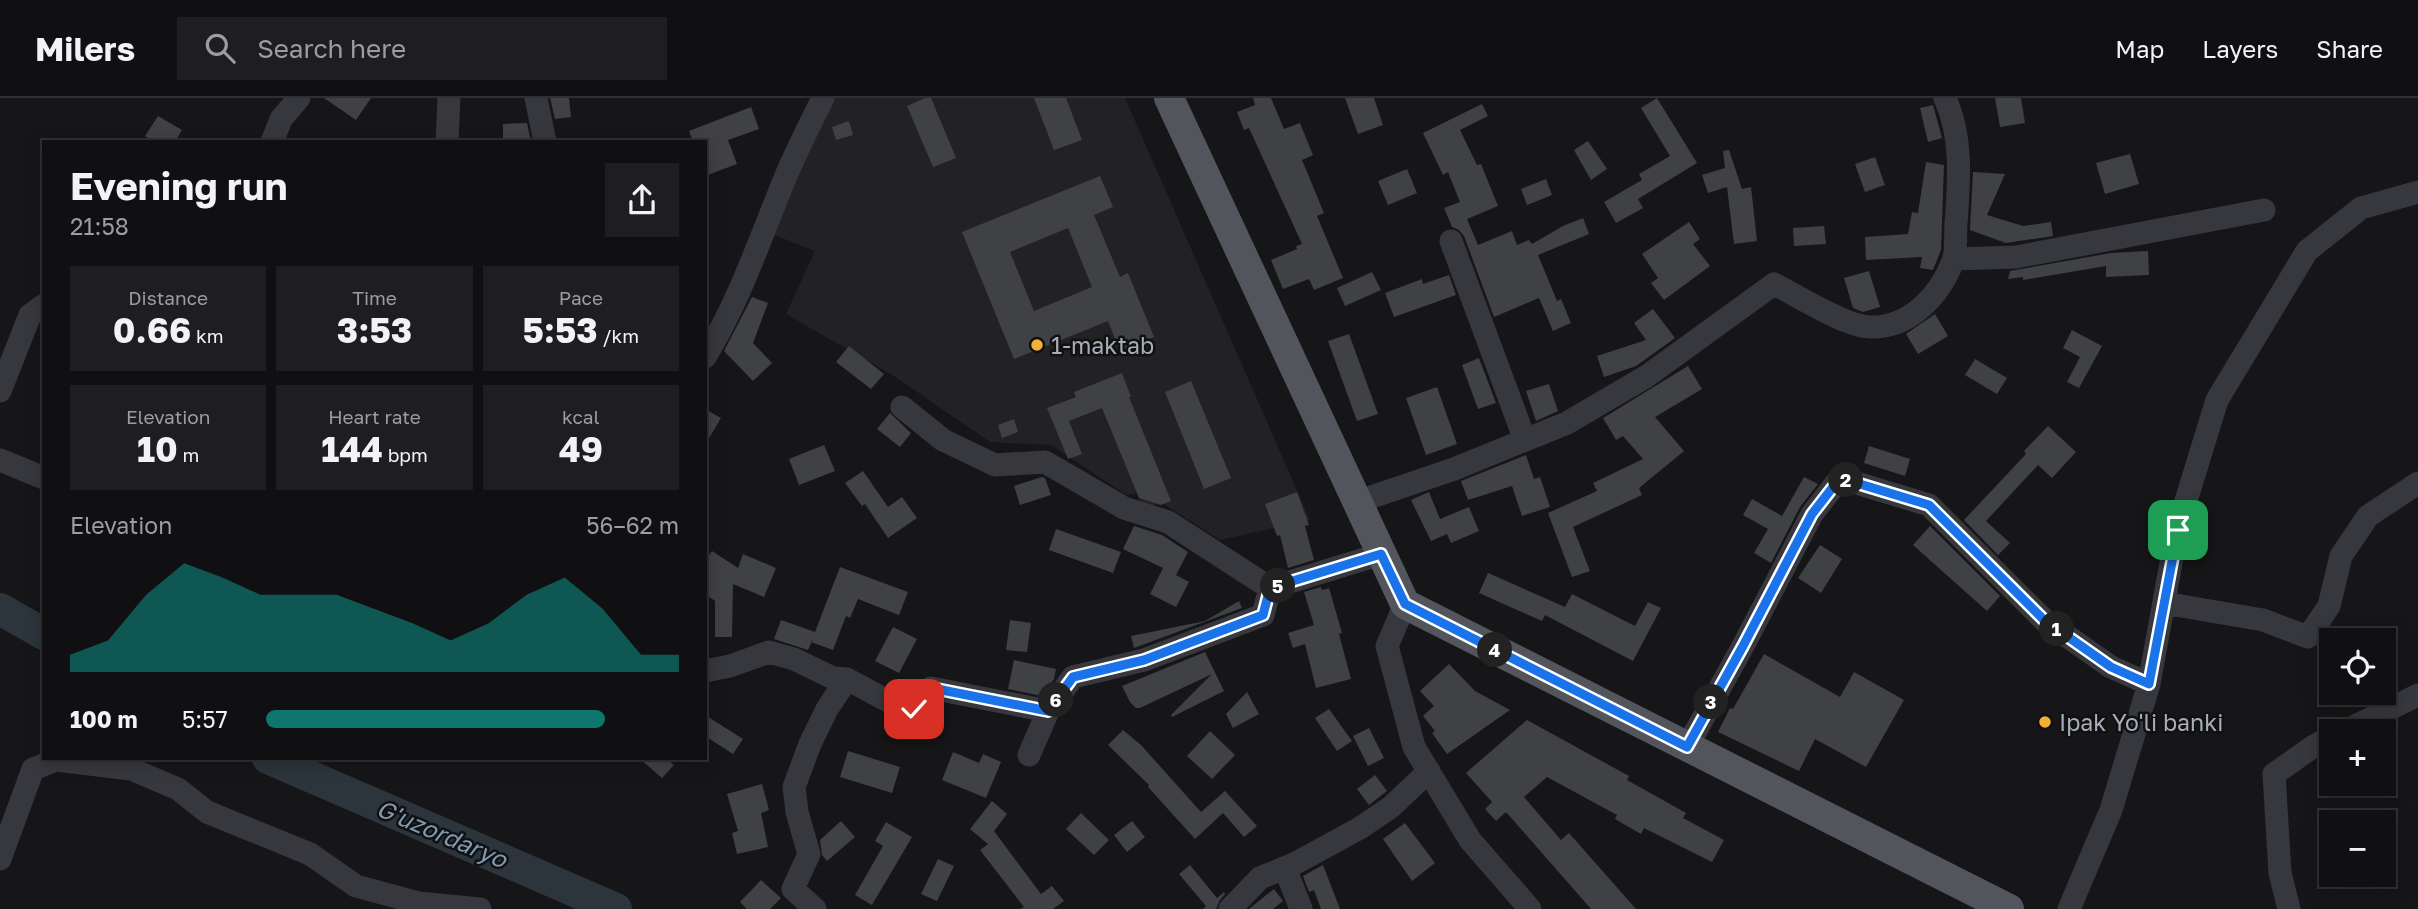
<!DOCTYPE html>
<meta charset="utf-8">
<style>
:root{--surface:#101012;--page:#1e1e20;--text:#f1f3f6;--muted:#9c9d9f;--line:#303032;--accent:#0f766e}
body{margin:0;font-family:"Golos Text",sans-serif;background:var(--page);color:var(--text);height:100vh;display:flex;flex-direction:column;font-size:26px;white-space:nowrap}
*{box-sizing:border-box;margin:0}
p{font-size:23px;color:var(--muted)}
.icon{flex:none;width:38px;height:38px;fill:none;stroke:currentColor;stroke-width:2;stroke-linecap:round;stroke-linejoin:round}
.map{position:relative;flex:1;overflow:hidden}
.details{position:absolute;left:42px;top:42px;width:665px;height:620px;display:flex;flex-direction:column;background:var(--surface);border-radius:0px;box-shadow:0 4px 18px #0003,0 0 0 2px var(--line)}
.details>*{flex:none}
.fabs{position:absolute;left:2319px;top:530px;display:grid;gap:14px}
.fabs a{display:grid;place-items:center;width:77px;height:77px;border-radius:0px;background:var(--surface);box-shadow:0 4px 18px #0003,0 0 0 2px var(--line);font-size:35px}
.pin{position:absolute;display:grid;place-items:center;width:60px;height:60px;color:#fff;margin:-30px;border-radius:14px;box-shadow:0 4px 10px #0006}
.km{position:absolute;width:35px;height:35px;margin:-18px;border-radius:50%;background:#222;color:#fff;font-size:19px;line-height:35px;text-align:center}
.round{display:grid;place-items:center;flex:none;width:74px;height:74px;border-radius:0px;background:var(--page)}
.overview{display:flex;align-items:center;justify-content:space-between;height:119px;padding:0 28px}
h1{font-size:38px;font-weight:700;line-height:52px}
.metrics{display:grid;grid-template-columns:repeat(3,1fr);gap:10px;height:119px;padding:7px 28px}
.metrics div{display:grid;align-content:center;border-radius:0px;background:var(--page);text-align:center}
.metrics b{font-size:35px;font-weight:700}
.metrics small{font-size:19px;font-weight:400}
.metrics p{font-size:19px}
.chart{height:196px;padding:14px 28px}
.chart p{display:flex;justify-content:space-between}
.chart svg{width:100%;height:126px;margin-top:7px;fill:var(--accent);opacity:.7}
ul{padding:0 28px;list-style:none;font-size:23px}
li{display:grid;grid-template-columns:112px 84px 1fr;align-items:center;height:52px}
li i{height:18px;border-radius:9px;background:var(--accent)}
header{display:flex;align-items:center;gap:42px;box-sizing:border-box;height:98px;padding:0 35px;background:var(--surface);border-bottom:2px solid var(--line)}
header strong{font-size:33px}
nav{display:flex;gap:38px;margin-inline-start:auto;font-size:24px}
.search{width:490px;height:63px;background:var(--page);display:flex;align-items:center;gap:18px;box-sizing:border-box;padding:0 24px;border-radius:0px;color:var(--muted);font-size:26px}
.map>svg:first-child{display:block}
.built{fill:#222225}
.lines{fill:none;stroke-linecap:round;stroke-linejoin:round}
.river{stroke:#2c353c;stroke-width:32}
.building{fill:#404145;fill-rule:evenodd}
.minor{stroke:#37383d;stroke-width:23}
.major{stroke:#53555c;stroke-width:30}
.route-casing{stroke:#fff;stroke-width:14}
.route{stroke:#1a73e8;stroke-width:9}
.poi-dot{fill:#f2b134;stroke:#111113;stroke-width:2.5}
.labels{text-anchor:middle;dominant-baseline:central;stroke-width:5;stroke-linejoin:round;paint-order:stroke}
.poi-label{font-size:23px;fill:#a8adb8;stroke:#111113;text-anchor:start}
.water-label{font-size:24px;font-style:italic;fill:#7f9bb3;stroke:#111113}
</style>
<header>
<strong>Milers</strong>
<div class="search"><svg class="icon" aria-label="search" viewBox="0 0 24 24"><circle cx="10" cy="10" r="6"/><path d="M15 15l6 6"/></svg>Search here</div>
<nav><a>Map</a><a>Layers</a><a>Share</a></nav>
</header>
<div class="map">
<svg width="2418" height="811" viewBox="0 0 2418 811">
<rect width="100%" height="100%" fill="#161618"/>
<!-- built -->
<path class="built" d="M834 0H1125L1310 422 1220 442 1162 405 1142 410 1137 395 1126 397 1051 347 990 344 894 278 786 216 815 153 769 135Z"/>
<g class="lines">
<!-- river -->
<path class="river" d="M0 511 44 536
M268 660 616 811"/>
</g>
<!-- building -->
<path class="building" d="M324 0H371L356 22Z
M550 0H569L571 19 555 21Z
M925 0H931L956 60 933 69 907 8Z
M1034 0H1066L1082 42 1054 52Z
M1253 0H1271L1284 31 1300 25 1313 57 1302 62 1324 115 1317 118 1343 180 1314 192 1309 181 1283 191 1271 162 1297 151 1296 148 1302 146 1249 30 1244 32 1237 14 1255 7Z
M1345 0H1374L1383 27 1358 36Z
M1657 0 1697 65 1638 101 1643 110 1616 125 1604 104 1642 82 1639 76 1670 58 1641 10Z
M1995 0H2021L2025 25 2000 29Z
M1482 6 1488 18 1460 32 1477 67 1481 66 1498 108 1467 121 1478 147 1512 133 1517 147 1529 142 1532 146 1563 128 1583 120 1589 136 1538 157 1557 203 1561 201 1571 225 1553 233 1539 200 1494 219 1464 138 1459 132 1452 129 1444 110 1460 104 1448 74 1443 77 1423 35Z
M1933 7 1942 40 1928 44 1920 10Z
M751 9 759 31 728 42 737 66 705 78V44H693L689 33Z
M158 18 182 32 175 44H154L145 38Z
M849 23 853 37 836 42 832 29Z
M527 25 531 44H503V26Z
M1588 43 1607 71 1591 82 1574 52Z
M1729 52 1742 91 1751 89 1757 143 1734 146 1727 89 1708 95 1702 77 1725 70 1723 53Z
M2130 56 2139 86 2105 96 2096 65Z
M1875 59 1885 87 1865 94 1855 66Z
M1926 64 1944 67 1941 152 1933 172 1920 170 1922 159 1866 162 1865 139 1908 136 1912 114 1918 115Z
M1407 71 1417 95 1388 107 1378 83Z
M1973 74 2005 76 1987 117 2023 128 2051 124 2053 138 2006 145 1970 132Z
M1100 78 1113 109 1094 117 1120 179 1128 175 1154 239 1120 253 1108 223 1014 261 962 134ZM1068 130 1092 189 1034 213 1010 154Z
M1546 81 1552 97 1527 107 1521 91Z
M1689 124 1700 141 1693 146 1710 168 1664 202 1651 185 1658 180 1642 156Z
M1824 128 1826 146 1794 148 1793 130Z
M2148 153 2149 177 2106 179V168L2023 182V179L2008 181 2010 173 2111 155Z
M1869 173 1880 209 1863 214 1853 210 1844 180Z
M1372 174 1381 192 1345 208 1337 190Z
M1449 177 1456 197 1394 219 1385 195 1422 181 1423 186Z
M752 199 768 205 753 245 772 265 753 283 724 253Z
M1653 211 1675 240 1636 268 1604 279 1597 258 1646 242 1634 225Z
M1935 216 1948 238 1918 256 1906 236Z
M2072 232 2102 248 2079 290 2067 284 2080 259 2063 250Z
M1349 236 1378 316 1357 323 1328 243Z
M849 248 884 276 871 291 836 264Z
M1479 260 1496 305 1478 311 1462 267Z
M1975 261 2007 280 1997 296 1965 277Z
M1688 268 1702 291 1655 319 1684 353 1639 390 1642 397 1573 429 1590 473 1572 479 1548 415 1597 393 1593 385 1643 361 1623 338 1616 342 1603 320Z
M1122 275 1131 299H1129L1171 403 1161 407 1139 400 1102 310 1069 323 1082 356 1068 361 1047 310 1076 299 1074 294Z
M1191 283 1231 380 1204 391 1165 294Z
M1549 286 1558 313 1536 323 1526 293Z
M1437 289 1457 346 1426 357 1406 300Z
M705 311 721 320 705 347Z
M890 315 911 335 900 349 877 331Z
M1014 321 1018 334 1002 340 998 327Z
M2048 328 2076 354 2052 380 2038 367 1986 423 2010 445 1998 457 1964 422 2026 356 2024 353Z
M824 347 835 373 799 387 789 361Z
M1869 348 1910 361 1905 378 1864 365Z
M1526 357 1534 381 1540 379 1550 409 1522 418 1512 388 1468 402 1461 383Z
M863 373 888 409 902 399 917 420 888 440 865 406 862 408 845 385Z
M1042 379 1045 380 1051 397 1020 407 1014 388Z
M1804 379 1818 386 1800 409 1771 465 1754 455 1768 431 1743 417 1752 401 1782 418Z
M1297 394 1309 427 1305 428 1314 462 1288 470 1280 437 1277 438 1265 406Z
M1429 394 1440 421 1469 409 1479 433 1451 445 1447 436 1431 443 1411 402Z
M1134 428 1162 437 1188 454 1176 477 1189 484 1176 509 1150 496 1163 470 1123 451Z
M1930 428 2000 498 1987 513 1913 447Z
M1056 431 1121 454 1113 475 1049 452Z
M1820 447 1842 461 1821 495 1798 480Z
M712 453 738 470 743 456 776 470 764 499 733 486 732 539H715V503L705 496V463Z
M840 469 908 494 899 517 858 501 850 520 846 518 833 552 811 544 813 541 808 552 774 541 781 522 815 534Z
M1488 475 1565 509 1572 496 1635 528 1648 504 1661 510 1633 563 1545 517 1542 523 1479 495Z
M1321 489 1322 492 1329 490 1342 535 1339 536 1351 581 1316 590 1305 546 1293 550 1288 535 1314 527 1304 494Z
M1239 503 1242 510 1134 550 1131 538 1205 523Z
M1010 522 1031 525 1027 554 1006 552Z
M893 529 917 541 899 575 875 563Z
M1205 554 1224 593 1172 619 1171 617 1212 576 1140 610H1136L1130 604 1122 588Z
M1764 556 1840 599 1854 574 1904 602 1866 669 1815 641 1799 673 1718 634 1730 610 1733 611Z
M1014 562 1056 571 1054 581 1042 598 1008 591Z
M1449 566 1475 593 1510 612 1447 656 1432 635 1435 633 1423 618 1434 608 1420 593Z
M1247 594 1259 616 1233 630 1226 616Z
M1329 611 1352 643 1337 653 1315 620Z
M705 617 743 641 733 656 705 638Z
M1527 622 1629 678 1627 682 1686 715 1683 720 1724 742 1712 764 1644 730 1641 736 1615 721 1617 717 1547 679 1524 699 1561 742 1569 735 1636 811H1591L1506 714 1496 723 1485 711 1492 704 1466 675Z
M1369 630 1384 660 1368 668 1353 638Z
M1123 632 1141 647 1201 714 1225 693 1257 728 1244 739 1223 715 1195 741 1148 689 1149 687 1108 647Z
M1210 633 1235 657 1212 681 1187 658Z
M848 653 900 669 892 695 840 679Z
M953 654 979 665 983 656 1001 664 986 700 942 682Z
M639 660H665L674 667 662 680Z
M1375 677 1387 693 1369 707 1357 691Z
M762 686 769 712 761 715 768 749 737 756 732 735 738 733 727 696Z
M992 703 1007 716 994 733 1041 796 1052 788 1064 803 1053 811H1020L1024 809 980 752 988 746 970 731Z
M1081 715 1109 742 1094 757 1066 731Z
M841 723 855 739 827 763 822 757 820 742Z
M1132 723 1145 739 1127 754 1114 737Z
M886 724 912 739 872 807 855 797 883 748 875 743Z
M1405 725 1435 765 1412 783 1383 741Z
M938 761 954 768 937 803 921 796Z
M1190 767 1217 800 1224 794 1225 796 1220 802 1216 811H1203L1206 808 1179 776Z
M1323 767 1340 811H1321L1314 792 1309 794 1303 778Z
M761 782 781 800 770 811H747L740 804Z
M1274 791 1283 803 1273 811H1249Z"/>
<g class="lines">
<!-- minor -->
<path class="minor" d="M536 0 545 44
M272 44 281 21 299 0
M447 44 449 0
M1451 143 1525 342
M1954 161 2016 159 2264 112
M705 259C741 200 762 135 788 73 799 48 811 24 823 0
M0 293 30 217 44 207
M902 309 943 342 995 367 1045 364 1124 410 1168 424 1270 490
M0 362 44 380
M1357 404 1454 371 1567 325 1647 278 1774 186C1798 198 1846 229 1871 229 1910 230 1940 197 1953 163 1957 152 1955 138 1956 126 1959 83 1963 40 1945 0
M2164 505 2263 522 2308 539 2329 508 2341 458 2368 418 2418 385
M1405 506 1387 548 1414 649 1470 742 1530 811
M705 573 730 568 769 554 794 561 833 580 847 581 897 608 914 611 931 590 1048 613
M2343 634 2418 597
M1687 649 1743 548 1812 416 1840 380 1929 407 2044 522 2111 569 2149 586
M1029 657 1048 613 1073 579 1144 562 1263 517 1270 490 1381 456
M0 761 33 671 56 662 131 671 178 691 207 714 310 756 356 788 419 805 480 811
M1285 770 1301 811
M815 811 793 791 809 756 797 714 794 689 810 646 827 611 847 581
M1230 811 1260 780 1294 766 1360 730 1391 709 1429 673
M2069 811 2111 712 2149 586 2177 432 2217 302 2307 153 2361 110 2418 94
M2289 811 2280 775 2274 676 2314 648 2331 639"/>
<!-- major -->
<path class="major" d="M1169 0 1405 506 2009 811"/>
</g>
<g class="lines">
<!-- route casing -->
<g class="route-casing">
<path id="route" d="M914 611 932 590 1048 613 1073 579 1144 562 1263 517 1270 490 1381 456 1405 506 1687 649 1743 548 1812 416 1840 380 1929 407 2044 522 2111 569 2149 586 2178 432"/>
</g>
<!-- route -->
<use href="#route" class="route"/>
</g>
<!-- markers -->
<g class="poi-dot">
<circle cx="1037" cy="247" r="7"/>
<circle cx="2045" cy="624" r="7"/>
</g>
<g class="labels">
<!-- poi labels -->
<g class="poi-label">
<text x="1051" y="247">1-maktab</text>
<text x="2059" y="624">Ipak Yo'li banki</text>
</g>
<!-- water labels -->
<g class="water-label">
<text transform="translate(442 735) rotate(23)">G'uzordaryo</text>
</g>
</g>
</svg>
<div class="fabs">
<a><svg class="icon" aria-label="locate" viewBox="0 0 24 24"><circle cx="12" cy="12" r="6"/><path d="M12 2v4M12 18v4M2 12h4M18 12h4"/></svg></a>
<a>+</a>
<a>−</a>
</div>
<div class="pin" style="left:2178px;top:432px;background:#1e9e55"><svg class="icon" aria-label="arrive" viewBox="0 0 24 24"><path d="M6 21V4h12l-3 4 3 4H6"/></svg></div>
<div class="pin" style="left:914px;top:611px;background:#d93025"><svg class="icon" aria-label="check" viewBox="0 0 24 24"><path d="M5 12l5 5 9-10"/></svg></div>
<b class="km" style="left:2057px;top:531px">1</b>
<b class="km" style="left:1846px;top:382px">2</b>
<b class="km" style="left:1711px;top:604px">3</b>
<b class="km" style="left:1495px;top:552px">4</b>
<b class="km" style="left:1278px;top:488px">5</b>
<b class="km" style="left:1056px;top:602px">6</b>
<section class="details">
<div class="overview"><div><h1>Evening run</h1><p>21:58</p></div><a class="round"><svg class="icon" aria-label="share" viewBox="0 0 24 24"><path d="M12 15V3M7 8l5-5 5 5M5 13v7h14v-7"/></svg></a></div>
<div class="metrics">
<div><p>Distance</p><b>0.66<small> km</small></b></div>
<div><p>Time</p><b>3:53</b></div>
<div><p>Pace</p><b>5:53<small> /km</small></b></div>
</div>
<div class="metrics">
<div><p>Elevation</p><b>10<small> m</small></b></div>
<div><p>Heart rate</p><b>144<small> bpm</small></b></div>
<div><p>kcal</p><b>49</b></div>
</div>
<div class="chart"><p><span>Elevation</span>56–62 m</p>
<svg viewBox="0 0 160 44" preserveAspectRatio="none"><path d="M0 44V38L10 33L20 17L30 6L40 11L50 17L60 17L70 17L80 22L90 27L100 33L110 27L120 17L130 11L140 22L150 38L160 38V44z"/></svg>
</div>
<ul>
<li><b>100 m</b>5:57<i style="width:82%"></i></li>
</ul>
</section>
</div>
